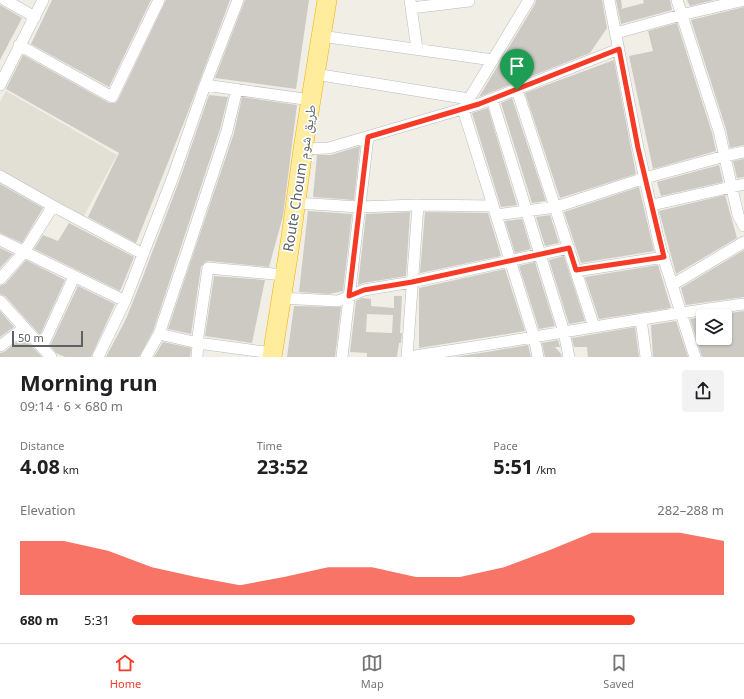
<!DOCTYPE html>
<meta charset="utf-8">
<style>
:root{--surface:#fff;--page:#f2f2f2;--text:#202124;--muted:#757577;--line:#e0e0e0;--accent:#f53a26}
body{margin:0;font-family:"Noto Sans","Noto Naskh Arabic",sans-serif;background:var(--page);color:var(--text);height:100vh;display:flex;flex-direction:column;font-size:15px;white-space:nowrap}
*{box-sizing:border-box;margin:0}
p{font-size:13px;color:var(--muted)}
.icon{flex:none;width:22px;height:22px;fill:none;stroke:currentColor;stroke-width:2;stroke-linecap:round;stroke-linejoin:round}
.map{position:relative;height:357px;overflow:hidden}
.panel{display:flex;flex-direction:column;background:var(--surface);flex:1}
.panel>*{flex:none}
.tools{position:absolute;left:696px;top:309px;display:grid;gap:8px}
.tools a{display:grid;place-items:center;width:36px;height:36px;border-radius:4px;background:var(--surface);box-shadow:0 1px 3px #0004;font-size:20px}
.scale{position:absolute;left:12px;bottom:10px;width:71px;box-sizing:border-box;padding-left:4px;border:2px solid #5c6166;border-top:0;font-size:11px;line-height:14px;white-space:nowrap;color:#5c6166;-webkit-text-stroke:3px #fff;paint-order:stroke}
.pin{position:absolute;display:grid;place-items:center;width:34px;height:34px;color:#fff;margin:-41px -17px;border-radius:50% 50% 50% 0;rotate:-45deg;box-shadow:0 0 4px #0007}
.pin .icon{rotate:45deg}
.round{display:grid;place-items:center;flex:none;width:42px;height:42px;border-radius:4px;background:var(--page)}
.overview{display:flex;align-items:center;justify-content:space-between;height:68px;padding:0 20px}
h1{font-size:22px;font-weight:700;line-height:30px}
.stats{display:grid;grid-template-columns:repeat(3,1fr);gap:6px;height:68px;padding:4px 20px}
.stats div{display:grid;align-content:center}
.stats b{font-size:20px;font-weight:700}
.stats small{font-size:11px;font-weight:400}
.stats p{font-size:11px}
.chart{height:112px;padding:8px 20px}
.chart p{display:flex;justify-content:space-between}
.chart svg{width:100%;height:72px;margin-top:4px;fill:var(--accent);opacity:.7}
ul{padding:0 20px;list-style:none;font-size:13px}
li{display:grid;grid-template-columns:64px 48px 1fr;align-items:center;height:30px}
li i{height:10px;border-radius:5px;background:var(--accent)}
.tab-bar{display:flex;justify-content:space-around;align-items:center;height:56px;border-top:1px solid var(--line);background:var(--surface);font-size:11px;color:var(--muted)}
.tab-bar a{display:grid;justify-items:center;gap:2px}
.tab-bar .on{color:var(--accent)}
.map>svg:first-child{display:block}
.education{fill:#e2e0d5}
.building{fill:#cdcac4;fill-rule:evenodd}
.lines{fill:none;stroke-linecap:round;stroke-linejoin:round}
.minor-casing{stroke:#b9bcc1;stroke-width:12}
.trunk-casing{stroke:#f5ad00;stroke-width:20}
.minor{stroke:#fff;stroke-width:11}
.trunk{stroke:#ffec9c;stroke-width:19}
.route-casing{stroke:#fff;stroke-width:8}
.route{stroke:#f53a26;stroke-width:5}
.labels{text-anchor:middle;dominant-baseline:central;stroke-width:3.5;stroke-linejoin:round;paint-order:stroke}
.street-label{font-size:14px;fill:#5c6166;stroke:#fff}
</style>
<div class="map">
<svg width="744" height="357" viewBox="0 0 744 357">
<rect width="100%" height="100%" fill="#f0eee5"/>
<!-- education -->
<path class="education" d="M6 91 117 155 81 221 0 172V102Z"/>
<!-- building -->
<path class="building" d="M52 0H151L109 87 31 44Z
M166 0H230L188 112 136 243 88 217 119 153 6 89 23 55 109 103H115L118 100Z
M245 0H309L296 89 215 78Z
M536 0H602L607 28 590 53 479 97 535 4Z
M616 0H621L622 7 621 9 644 3 643 0H670L672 10 621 24Z
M687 0H714L690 6Z
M0 5 22 18 0 60Z
M744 7V145L730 148 726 129 691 20Z
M677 23 712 133 716 151 653 169 629 56 653 51 648 31Z
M614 60 636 174 560 198 525 93Z
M209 95 228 97 220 129 153 331 139 357H106L126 319 144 274 181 176Z
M242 97 297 105 283 216 269 267 209 261 205 262 201 267 191 334 168 329 234 133Z
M512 98 546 201 532 203 501 103Z
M488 108 517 205 501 207 472 113Z
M360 146 354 200 313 197 317 155H331Z
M744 159V177L737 178 733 161Z
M719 165 723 182 661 196 657 182Z
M0 184 43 208 22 243 0 233Z
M639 187 654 251 581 263 564 212Z
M725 195 737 238 676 274 659 211Z
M308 211 352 214 343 291 329 294 299 292Z
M410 212 406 276 363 283 358 285 366 214Z
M425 212 488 213 501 256 420 273Z
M550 215 559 243 545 246 536 217Z
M522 219 531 249 515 253 505 221Z
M69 223 134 257 120 291 34 249 43 235 58 241Z
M0 248 13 254 0 268Z
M744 250V297L686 305 681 288Z
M564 256 585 321 569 324 549 260Z
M26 260 65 280 40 335 5 296 0 294V286L5 284Z
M535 262 555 326 539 329 519 266Z
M658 265 671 308 599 319 585 277Z
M505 269 525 331 419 348V288Z
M214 276 265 280 252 343 205 336Z
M78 286 115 304 91 357H65L56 353 50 346Z
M394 296H402L400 333H402L401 343H399L397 357H367V353L350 352 356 301 362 298 371 299V306L394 308ZM367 314 393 315 392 333 366 332Z
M294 306 341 307 335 357H287Z
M0 311 14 327 0 337Z
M744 311V357H702L690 319 703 317V338H725V316H709Z
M676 321 688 357H653L651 325Z
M635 327 639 357H588L587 347H574L572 338Z
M23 337 42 357H0V353L4 352Z
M558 340 560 347H555L561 354 562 357H545L542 343Z
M163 342 191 348 190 357H154Z
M528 345 531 357H455L493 351Z"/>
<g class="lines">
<!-- minor casing -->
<g class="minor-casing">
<path id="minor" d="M5 0 35 17
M410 0 417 49
M529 0 463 109 534 337 538 357
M609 0 638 148 660 247 695 357
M677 0 719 131 738 215 744 226
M411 8 469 1
M616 33 681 15 744 0
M321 36 493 60
M19 45 112 97 159 0
M315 74 469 99
M0 85 43 0
M205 85 311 100
M517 90 594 327
M492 99 564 332 569 357
M303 149 329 148 479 104 619 49
M0 176 53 206 24 252 0 279
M296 203 359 207 418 205 493 206
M418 205 407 357C520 341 631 319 744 304
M652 205 744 184
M53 206 143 254
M496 215 556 207 645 178 725 156 744 152
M0 240 125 301 98 357
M576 271 664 257
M672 285 744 242
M280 298 338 301 364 290 412 282 569 248
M0 301 51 357
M125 301 174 174 205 85 238 0
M641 319 646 357
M159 334 198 343 197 357
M197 343 208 268 285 275
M198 343 272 353
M0 346 24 328
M42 347 74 277
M146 357 159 334 187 252 227 131 237 89
M342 357 368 137"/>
</g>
<!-- trunk casing -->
<g class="trunk-casing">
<path id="trunk" d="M272 357 291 237 303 149 327 0"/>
</g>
<!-- minor -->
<use href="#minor" class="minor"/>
<!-- trunk -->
<use href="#trunk" class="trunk"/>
</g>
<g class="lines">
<!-- route casing -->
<g class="route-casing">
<path id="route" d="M619 49 638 148 664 257 576 270 569 248 412 282 364 290 349 296 368 137 479 104Z"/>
</g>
<!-- route -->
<use href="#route" class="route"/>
</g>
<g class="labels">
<!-- street labels -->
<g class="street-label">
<text transform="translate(299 178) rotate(-81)">Route Choum طريق شوم</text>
</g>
</g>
</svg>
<div class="tools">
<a><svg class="icon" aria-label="layers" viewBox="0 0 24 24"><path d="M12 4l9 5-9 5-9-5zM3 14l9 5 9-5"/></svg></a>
</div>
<div class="scale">50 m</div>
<div class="pin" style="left:517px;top:90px;background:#1e9e55"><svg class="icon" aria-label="arrive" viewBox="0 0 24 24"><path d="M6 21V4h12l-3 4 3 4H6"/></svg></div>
</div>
<section class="panel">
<div class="overview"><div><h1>Morning run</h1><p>09:14 · 6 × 680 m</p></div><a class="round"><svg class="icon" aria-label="share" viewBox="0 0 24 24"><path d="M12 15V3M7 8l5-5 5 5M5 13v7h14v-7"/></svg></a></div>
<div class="stats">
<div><p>Distance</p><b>4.08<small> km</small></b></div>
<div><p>Time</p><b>23:52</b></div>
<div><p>Pace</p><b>5:51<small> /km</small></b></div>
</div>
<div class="chart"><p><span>Elevation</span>282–288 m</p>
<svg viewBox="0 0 160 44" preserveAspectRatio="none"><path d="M0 44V11L10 11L20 17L30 27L40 33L50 38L60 33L70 27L80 27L90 33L100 33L110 27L120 17L130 6L140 6L150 6L160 11V44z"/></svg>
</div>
<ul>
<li><b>680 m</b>5:31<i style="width:85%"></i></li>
</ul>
</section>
<nav class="tab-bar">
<a class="on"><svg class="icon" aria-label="home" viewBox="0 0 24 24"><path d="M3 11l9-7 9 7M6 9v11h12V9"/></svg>Home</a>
<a><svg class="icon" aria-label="map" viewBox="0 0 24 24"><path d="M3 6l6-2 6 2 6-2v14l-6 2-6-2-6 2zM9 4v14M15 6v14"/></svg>Map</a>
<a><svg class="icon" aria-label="saved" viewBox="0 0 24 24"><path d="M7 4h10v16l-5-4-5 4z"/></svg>Saved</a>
</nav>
